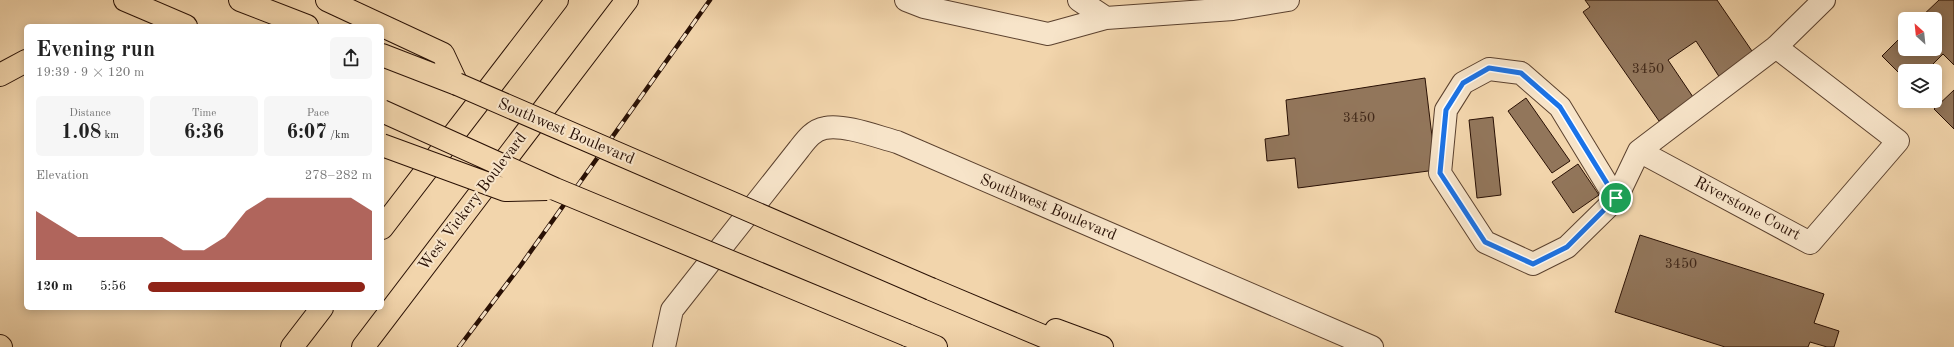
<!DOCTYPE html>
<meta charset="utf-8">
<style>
:root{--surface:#fff;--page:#f6f6f6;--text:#222;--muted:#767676;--accent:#8f2418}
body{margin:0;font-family:"Old Standard TT",serif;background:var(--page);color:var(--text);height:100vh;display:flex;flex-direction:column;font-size:15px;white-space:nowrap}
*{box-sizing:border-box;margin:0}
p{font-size:13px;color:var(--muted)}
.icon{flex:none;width:22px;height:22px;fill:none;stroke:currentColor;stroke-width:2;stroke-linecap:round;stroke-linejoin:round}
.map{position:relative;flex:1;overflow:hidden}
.side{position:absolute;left:24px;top:24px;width:360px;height:286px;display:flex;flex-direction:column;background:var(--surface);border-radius:6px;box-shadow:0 2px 10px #0003}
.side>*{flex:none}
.needle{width:26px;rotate:333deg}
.controls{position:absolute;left:1898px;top:12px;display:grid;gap:8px}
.controls a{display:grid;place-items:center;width:44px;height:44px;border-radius:6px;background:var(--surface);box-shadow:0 2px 10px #0003;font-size:20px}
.pin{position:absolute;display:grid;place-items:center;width:34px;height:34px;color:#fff;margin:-17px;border:2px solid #fff;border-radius:50%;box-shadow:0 1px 4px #0007}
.round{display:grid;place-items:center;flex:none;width:42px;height:42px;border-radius:6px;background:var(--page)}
.headline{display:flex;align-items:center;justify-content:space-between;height:68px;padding:0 12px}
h1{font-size:22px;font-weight:700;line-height:30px}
.stats{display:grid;grid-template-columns:repeat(3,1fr);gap:6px;height:68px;padding:4px 12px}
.stats div{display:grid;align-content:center;border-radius:6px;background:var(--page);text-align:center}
.stats b{font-size:20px;font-weight:700}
.stats small{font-size:11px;font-weight:400}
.stats p{font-size:11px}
.chart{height:112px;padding:8px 12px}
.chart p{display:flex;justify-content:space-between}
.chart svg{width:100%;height:72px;margin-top:4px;fill:var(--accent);opacity:.7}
ul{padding:0 12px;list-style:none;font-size:13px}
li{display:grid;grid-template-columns:64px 48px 1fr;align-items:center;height:30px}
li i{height:10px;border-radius:5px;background:var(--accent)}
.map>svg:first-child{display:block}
.building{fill:#92765b;stroke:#291004}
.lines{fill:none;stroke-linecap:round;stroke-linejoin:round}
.minor-casing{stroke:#5b412e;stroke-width:24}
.major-casing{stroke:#291004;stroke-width:24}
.highway-casing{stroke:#291004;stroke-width:24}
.minor{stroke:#f7e4c9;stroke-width:22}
.major{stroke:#f2d5ac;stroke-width:22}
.highway{stroke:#f2d5ac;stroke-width:22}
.rail-casing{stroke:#291004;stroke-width:4.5}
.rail{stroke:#f7e4c9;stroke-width:3;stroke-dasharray:9;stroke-linecap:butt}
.highway-bridge-casing{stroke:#291004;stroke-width:24;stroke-linecap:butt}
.highway-bridge{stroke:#f2d5ac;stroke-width:22}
.route-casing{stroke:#fff;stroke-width:8}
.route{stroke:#1a73e8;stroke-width:5}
.labels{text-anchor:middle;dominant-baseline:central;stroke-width:4;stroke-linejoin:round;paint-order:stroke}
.number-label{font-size:14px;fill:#432a1a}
.street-label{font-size:16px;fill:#291004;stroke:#f7e4c9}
</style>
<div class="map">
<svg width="1954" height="347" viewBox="0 0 1954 347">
<rect width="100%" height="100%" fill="#f2d5ac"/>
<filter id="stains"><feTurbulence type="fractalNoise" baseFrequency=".005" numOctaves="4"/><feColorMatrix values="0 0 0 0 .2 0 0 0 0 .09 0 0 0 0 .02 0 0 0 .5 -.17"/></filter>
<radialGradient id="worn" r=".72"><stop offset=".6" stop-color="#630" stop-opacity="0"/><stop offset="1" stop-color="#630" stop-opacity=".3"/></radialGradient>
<!-- building -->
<path class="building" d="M1585 0H1717L1754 54 1720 78 1696 41 1668 60 1693 97 1659 121 1583 12 1590 7Z
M1939 0H1954V65L1943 54 1926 71H1905V79L1882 56 1905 33V49H1935V19H1919Z
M1425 78 1436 170 1298 188 1295 158 1267 161 1265 139 1289 135 1286 100Z
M1954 90V129L1934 109Z
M1526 98 1570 161 1552 173 1508 111Z
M1493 117 1501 195 1477 198 1469 120Z
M1578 164 1599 195 1573 213 1552 182Z
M1640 235 1824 294 1814 323 1839 331 1834 347H1827L1810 342 1808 347H1725L1615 312Z"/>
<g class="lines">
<!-- minor casing -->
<g class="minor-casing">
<path id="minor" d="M906 0 924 7 1048 34 1106 18 1233 9 1288 0
M1079 0 1106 18
M1489 69 1521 73 1560 107 1616 199 1567 247 1533 264 1485 242 1440 173 1446 110 1463 83Z
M1639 151 1810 243 1898 141 1776 47
M1616 199 1639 151 1776 47 1824 0
M664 347 672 310 799 149C806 140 813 130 825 128 844 124 878 137 897 142L1372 347"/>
</g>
<!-- major casing -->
<g class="major-casing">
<path id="major" d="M382 228 557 0
M292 347 322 308
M363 347 627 0"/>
</g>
<!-- highway casing -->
<g class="highway-casing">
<path id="highway" d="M125 0 186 26
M240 0 307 26
M327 0 443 54 457 84
M382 55 457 84
M0 75 26 61
M931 289 1069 347
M1056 330 1102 347
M907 335 936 347
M0 346 1 347"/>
</g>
<!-- minor -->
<use href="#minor" class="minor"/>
<!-- major -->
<use href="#major" class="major"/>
<!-- highway -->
<use href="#highway" class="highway"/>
<!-- rail casing -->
<g class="rail-casing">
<path id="rail" d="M459 347 521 265 710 0"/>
</g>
<!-- rail -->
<use href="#rail" class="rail"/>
<!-- highway-bridge casing -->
<g class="highway-bridge-casing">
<path id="highway-bridge" d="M457 84 931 289
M382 111 555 189 907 335
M382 145 505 190 547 189"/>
</g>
<!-- highway-bridge -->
<use href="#highway-bridge" class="highway-bridge"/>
</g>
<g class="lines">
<!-- route casing -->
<g class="route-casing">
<path id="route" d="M1489 68 1521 73 1560 107 1616 198 1567 247 1533 264 1485 242 1440 173 1446 110 1463 83Z"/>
</g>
<!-- route -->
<use href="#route" class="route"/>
</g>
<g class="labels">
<!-- number labels -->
<g class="number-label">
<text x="1648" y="69">3450</text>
<text x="1359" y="118">3450</text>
<text x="1681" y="264">3450</text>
</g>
<!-- street labels -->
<g class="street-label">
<text transform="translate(566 132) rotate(23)">Southwest Boulevard</text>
<text transform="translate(473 202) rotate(-53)">West Vickery Boulevard</text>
<text transform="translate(1048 208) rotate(23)">Southwest Boulevard</text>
<text transform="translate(1747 209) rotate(28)">Riverstone Court</text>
</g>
</g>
<rect width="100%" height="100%" filter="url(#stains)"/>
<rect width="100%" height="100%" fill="url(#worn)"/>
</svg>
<div class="controls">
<a><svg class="needle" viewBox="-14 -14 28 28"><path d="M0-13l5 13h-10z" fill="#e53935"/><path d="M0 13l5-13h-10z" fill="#767676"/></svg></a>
<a><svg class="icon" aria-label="layers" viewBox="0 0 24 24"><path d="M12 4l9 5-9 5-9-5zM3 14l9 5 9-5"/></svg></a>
</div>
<div class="pin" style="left:1616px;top:198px;background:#1e9e55"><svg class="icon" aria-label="arrive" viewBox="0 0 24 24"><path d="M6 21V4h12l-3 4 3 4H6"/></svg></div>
<section class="side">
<div class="headline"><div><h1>Evening run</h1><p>19:39 · 9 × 120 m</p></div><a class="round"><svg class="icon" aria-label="share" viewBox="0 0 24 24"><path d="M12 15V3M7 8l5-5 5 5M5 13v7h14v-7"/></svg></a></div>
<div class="stats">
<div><p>Distance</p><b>1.08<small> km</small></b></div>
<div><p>Time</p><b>6:36</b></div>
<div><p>Pace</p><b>6:07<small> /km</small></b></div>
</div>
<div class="chart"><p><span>Elevation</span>278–282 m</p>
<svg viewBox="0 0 160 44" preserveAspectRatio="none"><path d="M0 44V14L10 22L20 30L30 30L40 30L50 30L60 30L70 38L80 38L90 30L100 14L110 6L120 6L130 6L140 6L150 6L160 14V44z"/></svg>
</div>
<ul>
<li><b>120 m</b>5:56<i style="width:97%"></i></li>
</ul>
</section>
</div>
